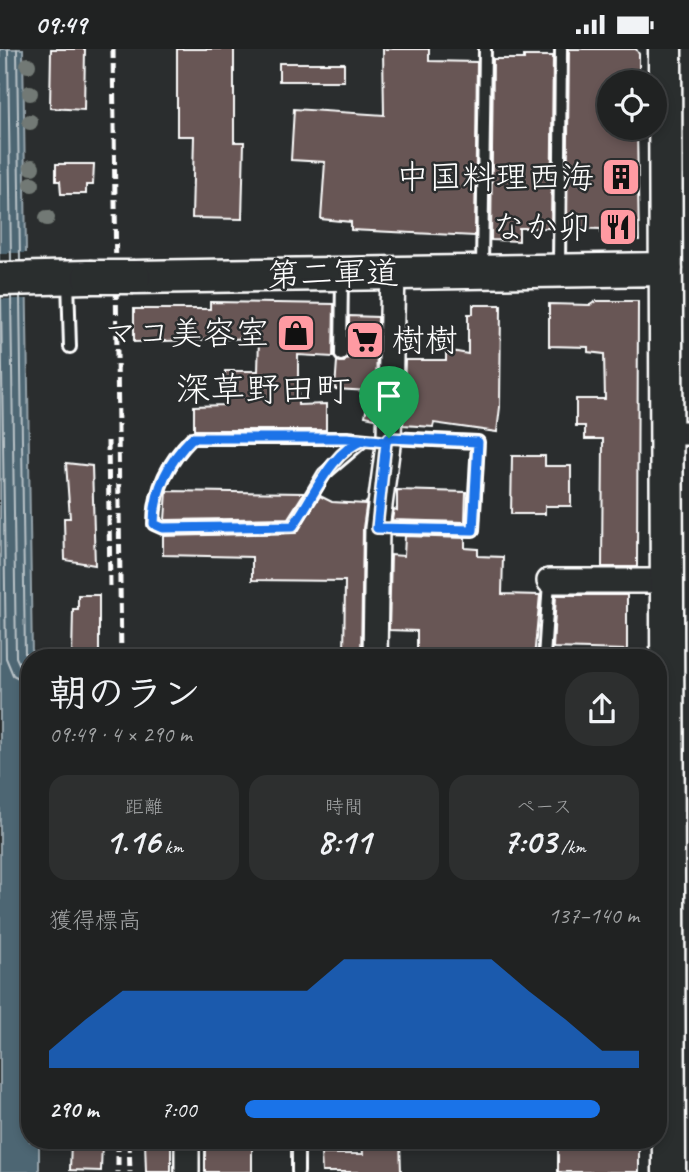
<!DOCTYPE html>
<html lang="ja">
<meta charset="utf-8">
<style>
:root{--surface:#202222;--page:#2d2f2f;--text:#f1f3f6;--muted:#a2a4a5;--line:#3d3f40;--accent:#1a73e8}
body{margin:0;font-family:Caveat,"Klee One",sans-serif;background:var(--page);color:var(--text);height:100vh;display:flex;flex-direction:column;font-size:26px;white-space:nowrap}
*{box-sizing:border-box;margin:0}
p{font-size:23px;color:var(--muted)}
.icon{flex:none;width:38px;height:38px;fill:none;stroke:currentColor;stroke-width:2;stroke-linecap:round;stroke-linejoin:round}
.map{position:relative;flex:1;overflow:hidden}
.sheet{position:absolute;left:21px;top:600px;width:646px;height:500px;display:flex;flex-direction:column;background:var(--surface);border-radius:28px;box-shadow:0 4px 10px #0003,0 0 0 2px var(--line)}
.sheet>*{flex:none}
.fabs{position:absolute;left:597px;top:21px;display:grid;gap:14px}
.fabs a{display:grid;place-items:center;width:70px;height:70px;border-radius:50%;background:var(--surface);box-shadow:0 4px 10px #0003,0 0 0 2px var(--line);font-size:35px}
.pin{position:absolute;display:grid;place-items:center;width:60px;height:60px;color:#fff;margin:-72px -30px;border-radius:50% 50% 50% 0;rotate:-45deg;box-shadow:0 0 7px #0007}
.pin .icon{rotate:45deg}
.round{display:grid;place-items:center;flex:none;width:74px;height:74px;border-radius:28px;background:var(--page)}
.summary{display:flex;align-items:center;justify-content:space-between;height:119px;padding:0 28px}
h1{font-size:38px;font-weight:800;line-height:52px}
.metrics{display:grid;grid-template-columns:repeat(3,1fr);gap:10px;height:119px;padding:7px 28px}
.metrics div{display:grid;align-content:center;border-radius:18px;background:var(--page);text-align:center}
.metrics b{font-size:35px;font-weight:800}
.metrics small{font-size:19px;font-weight:400}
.metrics p{font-size:19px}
.chart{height:196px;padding:14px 28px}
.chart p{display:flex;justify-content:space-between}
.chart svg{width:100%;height:126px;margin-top:7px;fill:var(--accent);opacity:.7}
ul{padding:0 28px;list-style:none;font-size:23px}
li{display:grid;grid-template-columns:112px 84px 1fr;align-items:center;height:52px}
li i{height:18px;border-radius:9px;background:var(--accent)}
.status{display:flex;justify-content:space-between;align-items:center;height:49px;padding:0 35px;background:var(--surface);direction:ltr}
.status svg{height:19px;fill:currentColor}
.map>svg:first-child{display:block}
.water{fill:#4e6673;stroke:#95a3ab;stroke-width:2}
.pier{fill:#2a2d2e}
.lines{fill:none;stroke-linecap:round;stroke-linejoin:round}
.shore{stroke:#b8c2c7;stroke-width:2}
.building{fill:#685654;stroke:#fff;stroke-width:2}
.lane-casing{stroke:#fff;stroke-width:16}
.street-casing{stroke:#fff;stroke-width:28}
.secondary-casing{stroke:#fff;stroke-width:37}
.lane{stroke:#2a2d2e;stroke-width:10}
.street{stroke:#2a2d2e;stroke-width:23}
.secondary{stroke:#2a2d2e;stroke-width:32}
.rail{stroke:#fff;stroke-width:5;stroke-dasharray:10 5;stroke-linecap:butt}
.secondary-bridge-casing{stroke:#fff;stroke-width:37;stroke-linecap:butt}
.secondary-bridge{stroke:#2a2d2e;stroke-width:32}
.tree{fill:#727974}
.route-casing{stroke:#fff;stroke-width:14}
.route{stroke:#1a73e8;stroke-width:9}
.labels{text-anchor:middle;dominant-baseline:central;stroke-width:5;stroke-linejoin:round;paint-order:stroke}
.poi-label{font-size:33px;fill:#fff;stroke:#2a2d2e;text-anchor:end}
.street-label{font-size:33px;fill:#fff;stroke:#2a2d2e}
.neighbourhood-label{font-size:35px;fill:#fff;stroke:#2a2d2e}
</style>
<div class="status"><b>09:49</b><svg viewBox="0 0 49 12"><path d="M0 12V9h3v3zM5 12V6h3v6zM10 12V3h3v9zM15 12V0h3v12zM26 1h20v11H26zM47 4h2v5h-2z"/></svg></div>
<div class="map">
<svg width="689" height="1123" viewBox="0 0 689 1123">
<rect width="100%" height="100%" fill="#2a2d2e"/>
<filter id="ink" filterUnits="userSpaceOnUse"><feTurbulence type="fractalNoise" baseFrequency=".0143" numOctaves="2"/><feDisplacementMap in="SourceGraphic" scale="14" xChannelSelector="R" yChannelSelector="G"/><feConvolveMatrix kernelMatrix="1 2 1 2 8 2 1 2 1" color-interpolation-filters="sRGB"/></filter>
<g filter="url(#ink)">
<!-- water -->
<path class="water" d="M0 0H23L32 609 30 1092H39V1123H0Z"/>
<!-- pier -->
<path class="pier" d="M0 204H30L31 250H0Z"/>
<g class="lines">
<!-- shore -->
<path class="shore" d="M8 0 11 212
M17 0 20 212
M1 247 6 609 13 626 30 635
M11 247 16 608 21 619 30 624
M20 247 25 607 30 615"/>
</g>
<!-- building -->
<path class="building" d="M51 0H85L84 61 50 59Z
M177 0H234V93H244L242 170 192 169 194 87H177Z
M383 0H429V12L477 13 475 187 351 181V173L321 170 325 113 291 111 294 60 384 66Z
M569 0H636L639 5V33H609V79L637 81 639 191 601 190V180L567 179Z
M524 7H553L551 179H519V192L491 191 493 10H524Z
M279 14H344V32H279Z
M56 115H94L93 136H86V145H61L60 132H56Z
M596 252H638L637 518H602L603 390H585V377H576V350H605L604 305 588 303V298L549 297V255L590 256Z
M210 253 334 255 333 308 298 306V356L326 355V381H194V357L225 356V322H258L259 289 134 293V260H210Z
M473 256H501L500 358 497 383 434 374 433 378 403 376 405 311H446V301L468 305V265H473Z
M349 267 378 268 375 369 365 367 370 342 335 340 337 312 344 313 349 307Z
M512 407H545V417H571V457H545V465H511Z
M66 414 92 417 95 516 65 511 64 469H70Z
M397 441 466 443 465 473 392 471 394 460 397 461Z
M167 442 304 444 288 469 165 471Z
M320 447 332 453 365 455 367 452 363 479 361 609H344L345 532 252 531V508L163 506V487L296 484Z
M405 487 465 489V499L478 500V507L503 508 502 545 540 546 534 609H417V582L389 581 391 506 404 507Z
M78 546H99V609H72L73 560H78Z
M556 546H627V601L553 599Z
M71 1092H102L101 1122 70 1121Z
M145 1092H171V1123H146Z
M362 1092H400L401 1123H322L321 1105H363Z
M558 1092H639V1123H558Z
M205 1097H252V1123H205Z"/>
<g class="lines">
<!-- lane casing -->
<g class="lane-casing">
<path id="lane" d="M559 218 561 0
M482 220 485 0
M68 231 70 298
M341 306 342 227
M364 391 324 425 293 477 163 479 154 475C154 441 168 413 192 389H347L386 393
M377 479 473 481 478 393 389 389
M544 609 549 532
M298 1123V1092"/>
</g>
<!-- street casing -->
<g class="street-casing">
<path id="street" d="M666 384H689
M549 532H666
M375 609 377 479 389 389 393 224
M187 1092V1123"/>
</g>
<!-- secondary casing -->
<g class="secondary-casing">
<path id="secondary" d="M665 0 669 1123
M134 228 666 220
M0 230 89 228"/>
</g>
<!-- lane -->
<use href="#lane" class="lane"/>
<!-- street -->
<use href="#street" class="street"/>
<!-- secondary -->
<use href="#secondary" class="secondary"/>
<!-- rail -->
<path class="rail" d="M113 0 121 609
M108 392 110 539
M118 1092V1123
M129 1092 130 1123"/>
<!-- secondary-bridge casing -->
<g class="secondary-bridge-casing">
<path id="secondary-bridge" d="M89 228H134"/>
</g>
<!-- secondary-bridge -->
<use href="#secondary-bridge" class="secondary-bridge"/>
</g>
<!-- trees -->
<g class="tree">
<circle cx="28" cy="16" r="8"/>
<circle cx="30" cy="44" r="8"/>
<circle cx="30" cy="73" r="8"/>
<circle cx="32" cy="118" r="8"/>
<circle cx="32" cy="135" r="8"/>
<circle cx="47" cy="169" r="8"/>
</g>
</g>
<g class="lines" filter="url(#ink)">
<!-- route casing -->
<g class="route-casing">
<path id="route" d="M389 389 386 393C380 392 370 390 364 391 330 402 312 452 293 477L163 479 154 475C154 441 168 413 192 389H347L386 393 377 479 473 481 478 393 389 389"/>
</g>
<!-- route -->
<use href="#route" class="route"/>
</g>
<!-- icons -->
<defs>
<g id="building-square" transform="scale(2.0125)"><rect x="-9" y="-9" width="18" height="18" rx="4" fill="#ff9aa2" stroke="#2a2d2e"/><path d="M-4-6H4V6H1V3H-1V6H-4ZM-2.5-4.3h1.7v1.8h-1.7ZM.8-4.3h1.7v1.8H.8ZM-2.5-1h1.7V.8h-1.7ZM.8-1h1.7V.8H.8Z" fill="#111"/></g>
<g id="restaurant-square" transform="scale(2.0125)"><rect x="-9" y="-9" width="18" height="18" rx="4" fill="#ff9aa2" stroke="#2a2d2e"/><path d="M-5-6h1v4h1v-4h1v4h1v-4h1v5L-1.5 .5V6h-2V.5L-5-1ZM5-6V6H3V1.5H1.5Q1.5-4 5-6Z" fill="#111"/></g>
<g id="shop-square" transform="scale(2.0125)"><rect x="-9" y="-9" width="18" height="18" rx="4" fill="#ff9aa2" stroke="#2a2d2e"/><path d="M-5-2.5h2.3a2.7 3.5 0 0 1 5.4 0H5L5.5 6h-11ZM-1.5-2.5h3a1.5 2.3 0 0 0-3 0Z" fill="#111"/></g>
<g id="supermarket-square" transform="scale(2.0125)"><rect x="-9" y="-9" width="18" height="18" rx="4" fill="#ff9aa2" stroke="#2a2d2e"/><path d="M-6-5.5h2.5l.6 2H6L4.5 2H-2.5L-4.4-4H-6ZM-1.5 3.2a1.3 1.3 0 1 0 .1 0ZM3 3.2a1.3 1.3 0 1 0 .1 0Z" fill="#111"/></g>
</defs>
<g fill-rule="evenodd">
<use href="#building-square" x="621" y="128"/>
<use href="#restaurant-square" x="618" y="178"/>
<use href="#shop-square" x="296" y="284"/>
<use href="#supermarket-square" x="365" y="291"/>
</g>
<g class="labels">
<!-- poi labels -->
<g class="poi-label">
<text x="594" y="128">中国料理西海</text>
<text x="591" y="178">なか卯</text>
<text x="269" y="284">マコ美容室</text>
<text x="392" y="291" text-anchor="start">樹樹</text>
</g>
<!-- street labels -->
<g class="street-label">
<text transform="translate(333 225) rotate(-1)">第二軍道</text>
</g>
<!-- neighbourhood labels -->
<g class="neighbourhood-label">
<text x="263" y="340">深草野田町</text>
</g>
</g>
</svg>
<div class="fabs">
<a><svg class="icon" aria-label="locate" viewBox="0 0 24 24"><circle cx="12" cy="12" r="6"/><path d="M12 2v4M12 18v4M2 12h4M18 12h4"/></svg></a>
</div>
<div class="pin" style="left:389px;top:389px;background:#1e9e55"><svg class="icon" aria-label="arrive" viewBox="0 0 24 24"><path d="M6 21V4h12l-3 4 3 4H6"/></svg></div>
<section class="sheet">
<div class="summary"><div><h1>朝のラン</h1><p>09:49 · 4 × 290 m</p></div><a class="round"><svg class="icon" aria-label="share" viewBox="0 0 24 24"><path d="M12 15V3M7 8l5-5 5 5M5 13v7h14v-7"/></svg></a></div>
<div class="metrics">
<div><p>距離</p><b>1.16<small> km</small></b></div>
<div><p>時間</p><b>8:11</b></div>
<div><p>ペース</p><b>7:03<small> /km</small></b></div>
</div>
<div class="chart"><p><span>獲得標高</span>137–140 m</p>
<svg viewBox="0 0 160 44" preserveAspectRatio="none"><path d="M0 44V38L10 27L20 17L30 17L40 17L50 17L60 17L70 17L80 6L90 6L100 6L110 6L120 6L130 17L140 27L150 38L160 38V44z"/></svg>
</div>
<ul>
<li><b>290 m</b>7:00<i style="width:90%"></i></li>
</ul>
</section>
</div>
